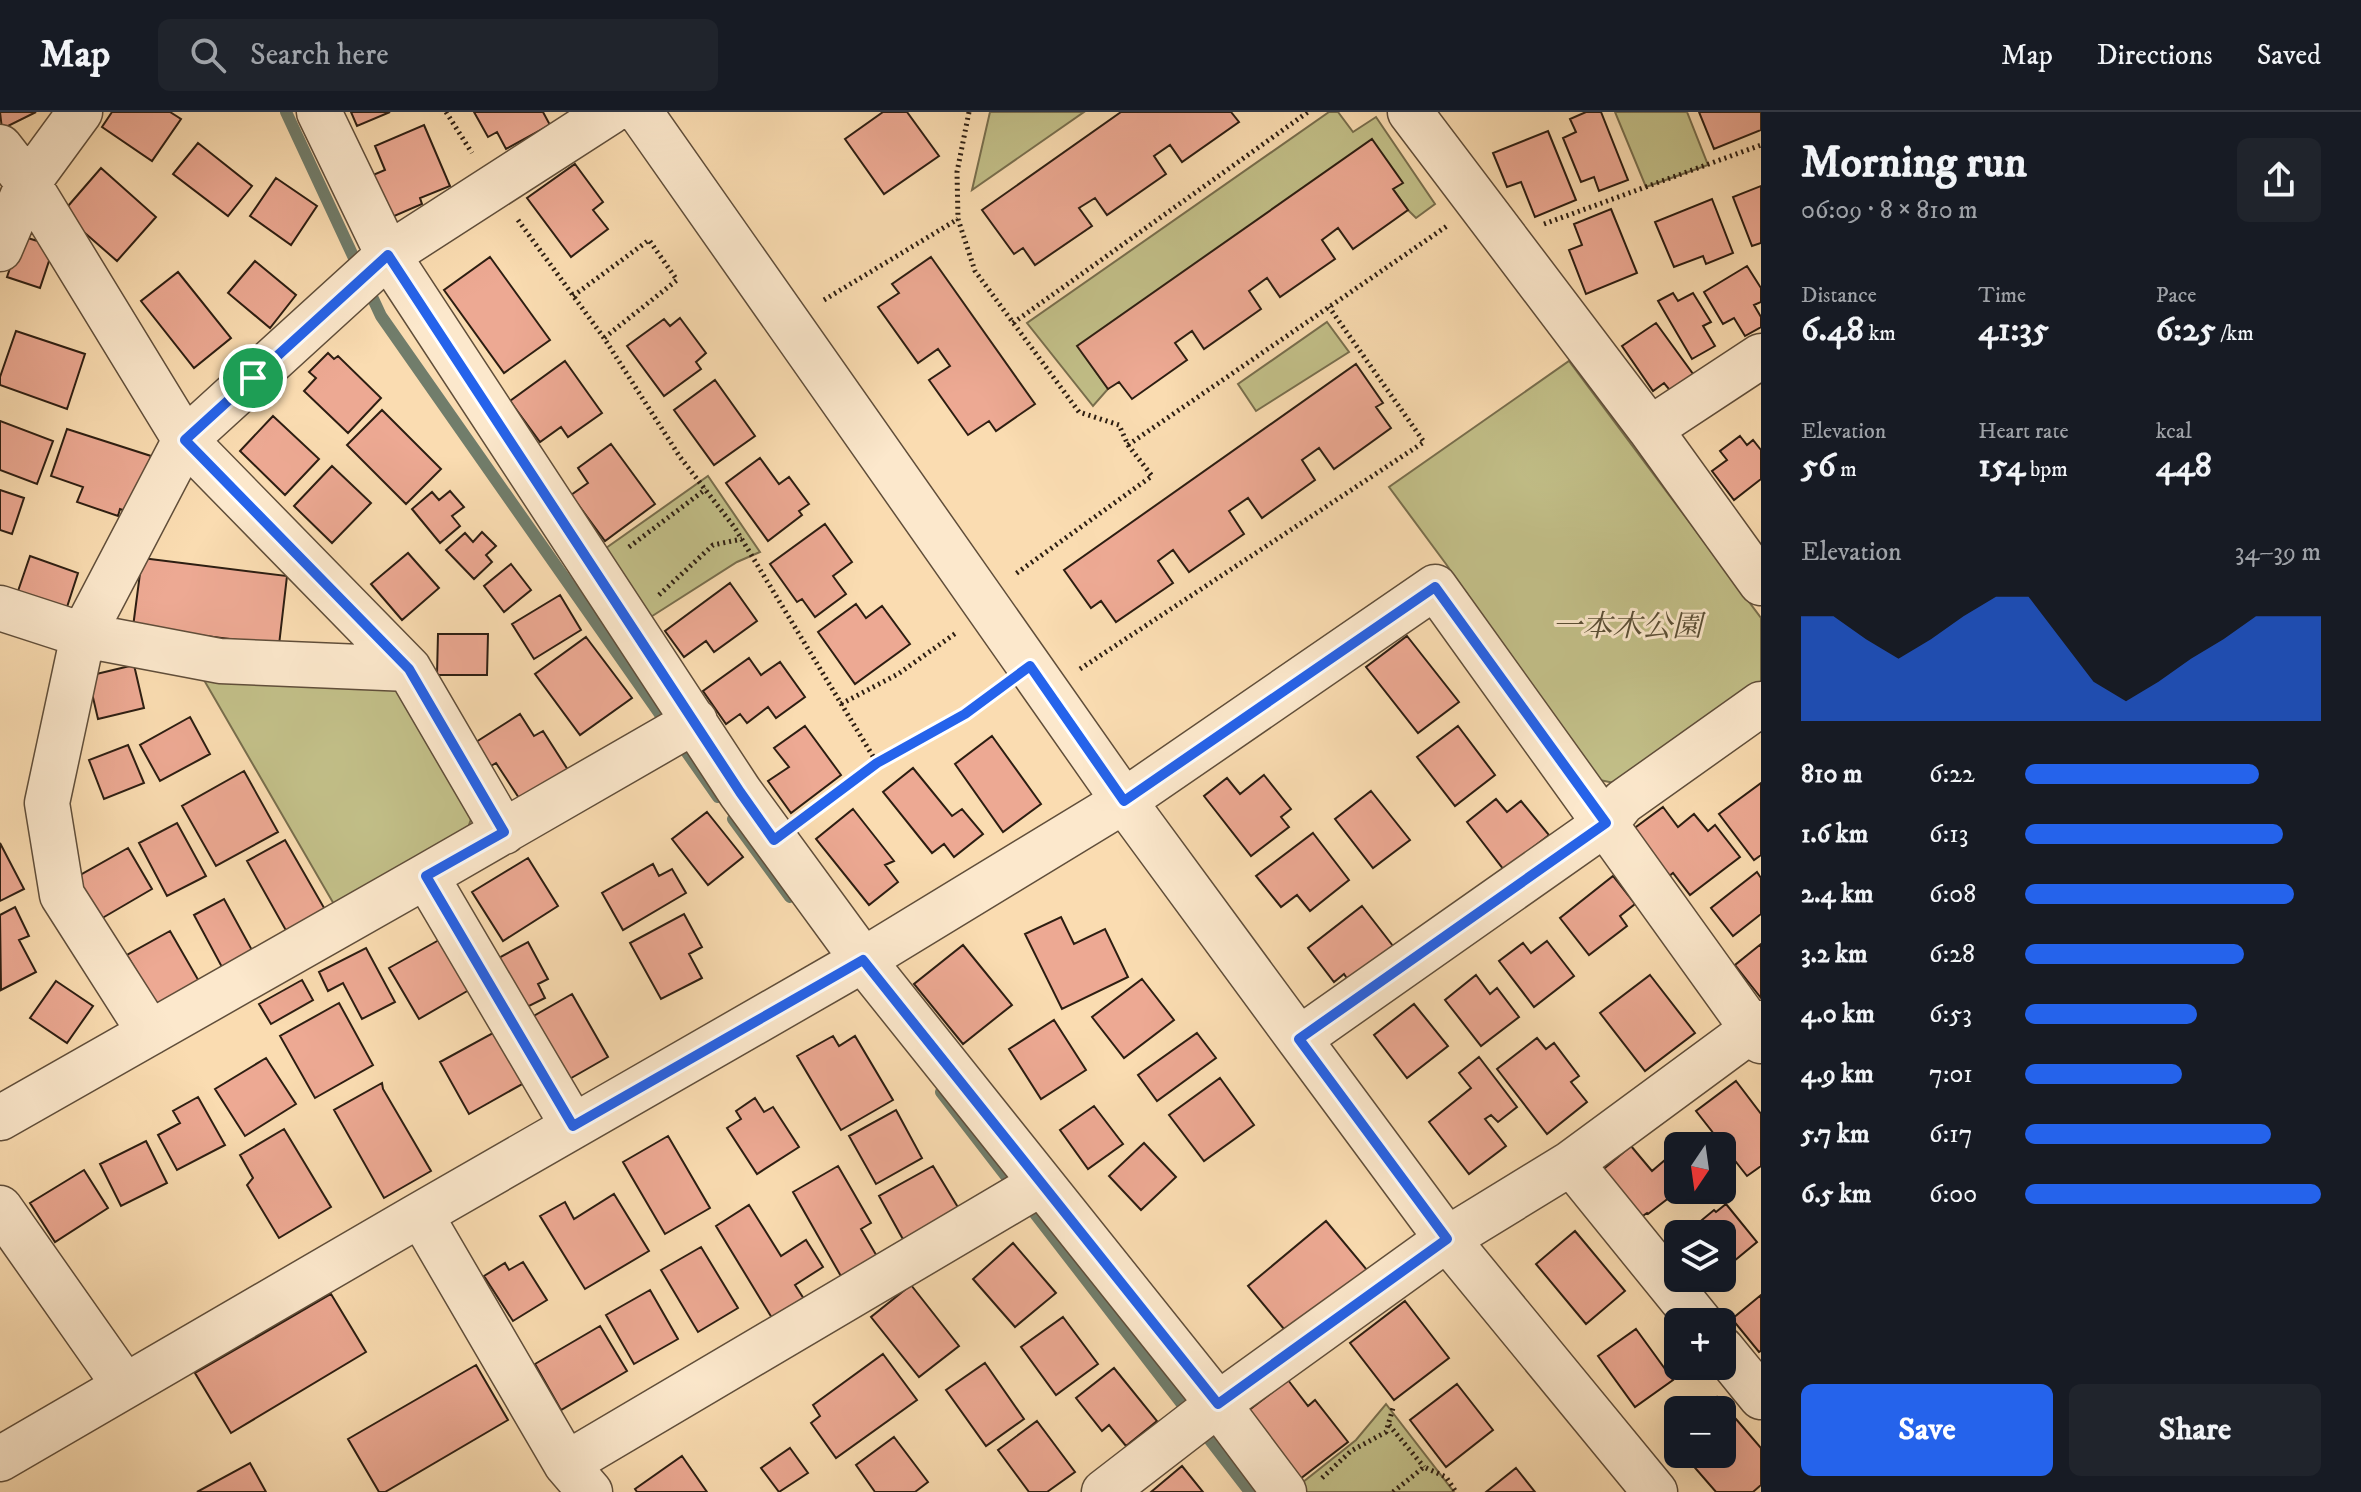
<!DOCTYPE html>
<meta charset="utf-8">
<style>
:root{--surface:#171b24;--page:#20242c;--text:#f1f3f6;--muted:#9ea1a6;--line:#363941;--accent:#2563eb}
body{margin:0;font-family:"IM FELL DW Pica","Noto Serif JP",serif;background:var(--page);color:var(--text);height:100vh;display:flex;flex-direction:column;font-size:30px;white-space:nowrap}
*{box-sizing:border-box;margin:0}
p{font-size:26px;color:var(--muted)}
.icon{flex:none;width:44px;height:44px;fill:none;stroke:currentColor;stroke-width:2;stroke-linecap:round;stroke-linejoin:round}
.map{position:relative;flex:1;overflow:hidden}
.side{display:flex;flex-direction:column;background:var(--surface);width:600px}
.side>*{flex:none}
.needle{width:52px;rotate:193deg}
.tools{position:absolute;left:1664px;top:1020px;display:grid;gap:16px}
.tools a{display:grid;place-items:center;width:72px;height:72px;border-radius:12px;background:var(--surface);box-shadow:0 8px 32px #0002;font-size:40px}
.pin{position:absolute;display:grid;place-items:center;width:68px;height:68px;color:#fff;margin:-34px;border:4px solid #fff;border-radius:50%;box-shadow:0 2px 8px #0007}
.round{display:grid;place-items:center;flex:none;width:84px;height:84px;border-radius:12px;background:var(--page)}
.headline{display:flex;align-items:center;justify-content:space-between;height:136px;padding:0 40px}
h1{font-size:44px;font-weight:800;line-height:60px}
.stats{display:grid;grid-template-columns:repeat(3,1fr);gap:12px;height:136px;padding:8px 40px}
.stats div{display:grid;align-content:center}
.stats b{font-size:34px;font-weight:800}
.stats small{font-size:22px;font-weight:400}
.stats p{font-size:22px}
.chart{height:224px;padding:16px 40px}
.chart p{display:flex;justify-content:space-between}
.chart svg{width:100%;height:144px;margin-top:8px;fill:var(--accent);opacity:.7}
.button{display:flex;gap:16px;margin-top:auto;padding:16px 40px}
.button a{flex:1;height:92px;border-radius:12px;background:var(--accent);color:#fff;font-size:32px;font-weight:800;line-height:92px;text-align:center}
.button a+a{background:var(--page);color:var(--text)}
ul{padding:0 40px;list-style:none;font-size:26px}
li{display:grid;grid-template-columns:128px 96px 1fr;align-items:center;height:60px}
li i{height:20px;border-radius:10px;background:var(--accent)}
header{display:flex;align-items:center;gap:48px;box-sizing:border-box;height:112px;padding:0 40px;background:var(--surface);border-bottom:2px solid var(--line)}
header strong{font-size:38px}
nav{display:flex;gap:44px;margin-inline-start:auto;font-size:28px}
.search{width:560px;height:72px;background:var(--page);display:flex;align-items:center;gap:20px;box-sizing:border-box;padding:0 28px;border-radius:12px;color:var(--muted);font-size:30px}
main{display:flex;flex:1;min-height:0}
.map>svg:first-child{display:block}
.green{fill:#c2bf88;stroke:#786e4d;stroke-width:2}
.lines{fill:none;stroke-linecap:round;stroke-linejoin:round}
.stream{stroke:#717d6b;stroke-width:12}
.building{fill:#eda993;stroke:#2d1e12;stroke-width:2}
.minor-casing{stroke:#604e3a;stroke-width:47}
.path{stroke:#2d1e12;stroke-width:5;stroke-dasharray:2 4;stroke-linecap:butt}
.minor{stroke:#fce8cc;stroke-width:44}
.route-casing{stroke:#fff;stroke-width:16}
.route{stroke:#2563eb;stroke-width:10}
.labels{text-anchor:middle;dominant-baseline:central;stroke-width:6;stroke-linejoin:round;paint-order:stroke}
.park-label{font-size:30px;font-style:italic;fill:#5a4e35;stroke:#fce8cc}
</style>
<header>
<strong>Map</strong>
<div class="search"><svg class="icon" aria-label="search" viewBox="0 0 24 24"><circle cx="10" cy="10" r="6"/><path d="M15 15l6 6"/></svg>Search here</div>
<nav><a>Map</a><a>Directions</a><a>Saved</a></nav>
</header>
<main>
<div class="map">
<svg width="1761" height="1380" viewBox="0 0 1761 1380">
<rect width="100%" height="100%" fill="#fadcb1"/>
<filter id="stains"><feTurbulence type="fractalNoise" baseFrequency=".0025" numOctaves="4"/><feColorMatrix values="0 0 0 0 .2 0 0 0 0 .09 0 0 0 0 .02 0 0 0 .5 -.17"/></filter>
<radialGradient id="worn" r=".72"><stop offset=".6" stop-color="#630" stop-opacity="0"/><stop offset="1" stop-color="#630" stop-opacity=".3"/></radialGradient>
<!-- green -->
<path class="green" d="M990 0H1084L972 78Z
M1329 0H1338L1353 20 1376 5 1435 92 1416 106 1408 98 1393 77 1402 71 1078 234 1108 277 1093 294 1027 211Z
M1615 0H1687L1708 53 1646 75Z
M1327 210 1349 240 1256 299 1238 272Z
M1569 249 1761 506V572L1614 671 1595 667 1446 452 1389 375Z
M708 364 760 440 737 450 646 508 599 441Z
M197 556 401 575 473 701 467 719 335 794Z
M1386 1292 1454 1380H1302L1298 1374 1356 1328Z"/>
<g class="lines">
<!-- stream -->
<path class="stream" d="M286 0 381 204 718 685
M733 707 790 785
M941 980 1250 1380"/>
</g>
<!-- building -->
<path class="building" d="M0 0H36L2 17Z
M112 0H170L181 7 152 49 102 15Z
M351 0H390L357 14Z
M474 0H543L550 13 506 37 497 20 488 25Z
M883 0H907L939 44 884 82 845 27Z
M1121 0H1231L1239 10 1182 50 1170 33 1154 44 1166 62 1107 103 1095 86 1079 96 1092 114 1035 153 1023 136 1014 142 982 98Z
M1586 0H1601L1628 68 1599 79 1594 65 1581 70 1563 26 1576 20 1570 7Z
M1699 0H1761V18L1714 37Z
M424 13 450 74 420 86 422 92 392 105 373 63 385 58 375 34Z
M1548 19 1576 88 1535 105 1521 70 1507 75 1493 41Z
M1372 27 1403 71 1393 77 1408 98 1353 137 1338 116 1322 128 1335 147 1280 185 1267 166 1249 179 1261 197 1204 237 1192 219 1175 231 1187 248 1132 287 1119 270 1108 277 1077 234Z
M198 31 252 74 228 104 173 62Z
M575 52 603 90 593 98 608 117 571 145 527 86Z
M101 56 156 105 117 149 62 101Z
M276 66 317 94 291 133 250 104Z
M1761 74V131L1752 134 1733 85Z
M1712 87 1733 141 1706 152 1703 144 1674 155 1655 110Z
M1611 97 1637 161 1586 182 1569 138 1582 133 1574 112Z
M21 124 54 134 40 176 7 165Z
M490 145 550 228 504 261 444 178Z
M931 145 1035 292 996 319 989 309 968 323 929 268 950 254 938 237 918 251 878 195 899 181 892 172Z
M255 149 296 183 270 216 228 181Z
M1747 154 1761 176V190L1754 193 1761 205V215L1745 224 1734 206 1723 212 1704 180Z
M178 160 231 226 194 256 141 189Z
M1673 181 1678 189 1693 181 1711 210 1703 214 1715 234 1692 247 1658 189Z
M680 206 706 241 696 250 701 257 664 284 627 234 664 207 670 214Z
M1656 211 1696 266 1673 282 1664 271 1653 279 1622 234Z
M16 219 85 242 67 297 0 273V265Z
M328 241 334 247 338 244 381 286 348 321 304 279 316 266 309 260Z
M565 249 602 301 568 325 561 315 540 330 510 289Z
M1356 252 1383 291 1376 295 1391 316 1334 357 1319 336 1302 348 1315 368 1262 406 1248 386 1229 399 1244 422 1189 460 1173 438 1158 449 1173 471 1116 510 1101 489 1091 496 1064 458Z
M715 268 755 324 714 353 674 298Z
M382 298 441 357 406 392 347 333Z
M273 304 319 347 285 383 240 339Z
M0 309 53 329 37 372 0 358Z
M67 317 151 344 132 401 120 397 118 404 77 390 83 375 51 364Z
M1740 324 1747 333 1753 328 1761 338V367L1734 388 1712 359 1727 348 1720 339Z
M611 332 655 392 605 429 571 383 588 371 578 356Z
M760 346 779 372 789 365 809 392 799 399 802 403 768 429 726 371Z
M332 354 371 391 332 431 294 394Z
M0 378 24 386 12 422 0 418Z
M450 379 464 395 452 404 460 414 440 431 412 397 432 380 439 388Z
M825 412 852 450 833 464 846 482 815 505 802 487 797 490 770 452Z
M482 420 496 434 486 443 492 450 474 467 446 438 465 421 473 430Z
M408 441 439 476 402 508 371 472Z
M30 444 78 461 67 495 18 479Z
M142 446 287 464 279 533 133 515Z
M511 452 531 478 504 500 484 474Z
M730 471 757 509 714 540 706 529 684 545 665 519Z
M560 483 581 518 534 547 512 512Z
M856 492 866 506 882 494 910 532 855 572 818 520Z
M438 522H488L487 563H437Z
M1407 524 1459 590 1418 621 1366 555Z
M586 525 632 586 580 623 535 562Z
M749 546 761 563 780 550 805 585 776 606 768 595 747 611 740 602 726 612 703 579Z
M134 553 144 596 98 607 88 564Z
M520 602 534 624 543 619 568 658 521 689 496 651 491 654 476 630Z
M190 605 210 642 160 669 140 633Z
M805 614 841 663 791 701 768 669 789 655 774 636Z
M1458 614 1495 663 1455 694 1417 645Z
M992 624 1041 692 1003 720 955 652Z
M128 633 144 671 104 687 89 648Z
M913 656 952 704 962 697 983 722 954 745 944 732 932 741 883 680Z
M244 659 278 720 216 754 182 694Z
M1264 663 1291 697 1281 705 1289 715 1251 744 1204 684 1227 666 1240 682Z
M1761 671V743L1754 748 1719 702Z
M1371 679 1410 728 1373 756 1335 707Z
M1496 687 1507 700 1521 689 1549 723 1504 758 1467 710Z
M1663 695 1678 715 1694 702 1708 719 1715 713 1740 745 1690 783 1673 761 1668 765 1632 718Z
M853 697 894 749 885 753 898 770 869 793 816 727Z
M707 700 743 745 708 773 672 727Z
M177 711 206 764 167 784 139 731Z
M1313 721 1349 768 1310 799 1297 783 1281 795 1256 764Z
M285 728 327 801 288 822 247 749Z
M0 731 24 777 0 789Z
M128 736 152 777 99 808 75 766Z
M528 746 558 794 503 829 472 780Z
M653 752 659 764 672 757 686 781 623 818 602 781Z
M1757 760 1761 766V802L1733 824 1711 796Z
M1613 764 1635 792 1620 804 1627 814 1589 843 1560 806Z
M224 787 253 840 223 857 194 803Z
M1362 794 1393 834 1348 868 1344 862 1334 870 1308 836Z
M15 795 29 824 19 828 36 860 1 878 0 803Z
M684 802 702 835 689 842 702 866 661 887 630 831Z
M1061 805 1074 832 1105 817 1128 865 1062 897 1025 822Z
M170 819 200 871 157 895 127 843Z
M439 828 469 878 419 907 389 856Z
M1547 829 1574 864 1534 895 1499 849 1523 831 1531 841Z
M528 830 548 867 538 872 545 886 521 898 495 848Z
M1761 832V886L1735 853Z
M963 833 1012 893 963 932 914 872Z
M366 836 395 890 362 907 343 871 328 879 319 860Z
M1476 863 1490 882 1497 876 1519 905 1481 934 1445 888Z
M1650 863 1695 921 1645 959 1600 901Z
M1142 867 1174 908 1124 946 1092 905Z
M302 868 313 888 271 912 259 892Z
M56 869 93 894 67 931 30 906Z
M572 882 608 945 566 969 530 906Z
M339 891 373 953 315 986 280 924Z
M1414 892 1448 934 1407 966 1374 923Z
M1054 908 1086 958 1041 987 1009 937Z
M502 916 531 967 469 1002 440 950Z
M1197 921 1216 946 1157 989 1138 963Z
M833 924 839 934 855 924 893 988 841 1018 797 944Z
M1537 926 1546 937 1554 931 1579 964 1571 970 1587 990 1547 1022 1497 957Z
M1479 945 1517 995 1498 1010 1491 1003 1485 1007 1506 1034 1469 1062 1429 1010 1471 976 1459 961Z
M266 946 296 992 245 1024 215 977Z
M1220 966 1254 1013 1204 1049 1169 1003Z
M1736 969 1761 1002V1054L1747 1064 1696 999Z
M382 971 383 977 431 1059 384 1086 334 998Z
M198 985 225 1033 177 1058 158 1023 180 1011 173 999Z
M755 986 764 1000 773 995 799 1035 757 1062 727 1016 741 1007 736 999Z
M1094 994 1123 1032 1088 1057 1060 1018Z
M896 998 922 1046 876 1072 849 1024Z
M284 1017 331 1095 279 1126 247 1073 253 1066 240 1043Z
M668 1024 710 1096 665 1122 623 1050Z
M146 1029 167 1071 121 1094 100 1052Z
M1144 1031 1176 1065 1141 1098 1109 1064Z
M1631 1034 1652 1059 1665 1048 1678 1063 1679 1078 1648 1102 1647 1101 1637 1108 1599 1061Z
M838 1054 871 1111 861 1117 878 1146 842 1166 793 1080Z
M933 1054 959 1097 904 1129 879 1084Z
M84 1058 108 1096 55 1130 30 1091Z
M614 1082 649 1139 585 1177 540 1104 565 1090 574 1107Z
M1726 1092 1757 1130 1722 1159V1122H1685L1714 1098 1716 1100Z
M749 1093 781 1144 806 1128 823 1155 795 1173 804 1187 772 1206 716 1114Z
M1326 1109 1367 1158 1289 1223 1248 1174Z
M1575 1119 1625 1179 1586 1212 1536 1152Z
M1013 1131 1056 1181 1015 1215 973 1167Z
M701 1135 738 1196 698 1220 661 1158Z
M523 1150 547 1188 513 1209 484 1164 505 1151 509 1158Z
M911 1173 959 1234 919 1265 871 1205Z
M650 1178 678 1227 634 1252 606 1203Z
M331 1182 366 1240 231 1321 195 1261Z
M1761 1183V1239L1759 1240 1732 1207Z
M1405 1189 1449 1246 1394 1288 1350 1231Z
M1063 1205 1098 1252 1056 1283 1021 1235Z
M600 1214 627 1259 561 1298 535 1252Z
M1636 1217 1673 1268 1635 1295 1598 1244Z
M883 1242 917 1288 836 1346 811 1311 820 1304 813 1293Z
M985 1251 1024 1307 986 1334 946 1278Z
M476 1253 508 1308 385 1380H379L348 1327Z
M1114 1256 1157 1309 1126 1334 1109 1313 1102 1319 1076 1286Z
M1288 1268 1308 1294 1315 1288 1348 1330 1296 1370 1244 1302Z
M1457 1272 1493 1318 1446 1355 1410 1308Z
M1717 1285 1761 1336V1373L1753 1380H1716L1683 1342H1722V1298H1701Z
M1037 1309 1075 1360 1047 1380H1029L998 1338Z
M894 1325 928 1370 915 1380H875L856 1353Z
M790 1336 808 1361 779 1380 761 1356Z
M682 1344 707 1380H637L635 1377Z
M250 1351 266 1380H197Z
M1182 1354 1203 1380H1151Z
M1516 1356 1535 1380H1486Z"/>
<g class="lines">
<!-- minor casing -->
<g class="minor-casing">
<path id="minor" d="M319 0 388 143 740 680 863 848 1218 1292 1284 1380
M640 0 1124 689 1299 927 1447 1127 1655 1380
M1410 0 1650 317 1761 471
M0 35 28 71 185 328 409 557 504 720
M0 137 28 71 80 0
M1650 317 1761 244
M0 496 83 523 220 549 409 557
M426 764 573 1014
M150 921 62 783 47 691 83 523 185 328 388 143 610 0
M1299 927 1606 711 1623 690 1761 592
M0 1006 426 764 695 609
M1571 1051 1700 1210
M0 1096 125 1274
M414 1106 429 1117 566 1352 590 1380
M1722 1237 1761 1285
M0 1347 414 1106 863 848 1124 689 1435 475 1761 929
M566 1352 1040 1072
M1104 1380 1218 1292 1447 1127 1571 1051 1761 911"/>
</g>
<!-- path -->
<path class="path" d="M446 0 472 41
M969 0 957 60 958 107 975 159 1079 300 1119 313 1128 333 1152 364 1014 463
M518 108 604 226 680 345 735 416 877 651 807 703
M1544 112 1761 33
M573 184 649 128 677 168 604 226
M824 188 958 107
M1013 211 1308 0
M1128 333 1447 114
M629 435 706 377
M659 483 713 433 742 427
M1080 557 1424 330 1329 195
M841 592 898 562 956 521
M877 651 965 602 996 580
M1389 1313 1424 1355
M1322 1366 1351 1339 1386 1320 1393 1296
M1393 1380 1424 1355 1446 1365 1456 1380"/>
<!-- minor -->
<use href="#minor" class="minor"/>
</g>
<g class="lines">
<!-- route casing -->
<g class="route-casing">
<path id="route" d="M388 143 740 680 774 728 877 651 965 602 1030 554 1124 689 1435 475 1606 711 1299 927 1447 1127 1218 1292 863 848 573 1014 426 764 504 720 409 557 185 328Z"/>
</g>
<!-- route -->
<use href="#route" class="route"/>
</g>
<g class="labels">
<!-- park labels -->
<g class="park-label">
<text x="1627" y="515">一本木公園</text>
</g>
</g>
<rect width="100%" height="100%" filter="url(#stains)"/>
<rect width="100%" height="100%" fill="url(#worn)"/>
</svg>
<div class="tools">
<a><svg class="needle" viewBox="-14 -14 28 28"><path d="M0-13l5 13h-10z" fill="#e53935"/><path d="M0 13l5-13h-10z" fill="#9ea1a6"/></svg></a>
<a><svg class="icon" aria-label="layers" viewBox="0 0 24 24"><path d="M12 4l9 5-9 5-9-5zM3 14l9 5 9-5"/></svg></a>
<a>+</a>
<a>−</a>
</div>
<div class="pin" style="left:253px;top:266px;background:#1e9e55"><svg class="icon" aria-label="arrive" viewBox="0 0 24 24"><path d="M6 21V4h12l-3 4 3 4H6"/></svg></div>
</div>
<section class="side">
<div class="headline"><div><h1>Morning run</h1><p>06:09 · 8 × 810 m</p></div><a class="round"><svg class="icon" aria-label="share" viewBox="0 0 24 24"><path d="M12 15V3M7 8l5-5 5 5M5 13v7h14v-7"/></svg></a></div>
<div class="stats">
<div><p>Distance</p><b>6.48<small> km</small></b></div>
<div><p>Time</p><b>41:35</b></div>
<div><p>Pace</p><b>6:25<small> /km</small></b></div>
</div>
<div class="stats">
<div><p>Elevation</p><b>56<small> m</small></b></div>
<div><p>Heart rate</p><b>154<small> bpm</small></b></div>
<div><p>kcal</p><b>448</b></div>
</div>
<div class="chart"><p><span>Elevation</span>34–39 m</p>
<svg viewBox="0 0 160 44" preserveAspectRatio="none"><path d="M0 44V12L10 12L20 19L30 25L40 19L50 12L60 6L70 6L80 19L90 32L100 38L110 32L120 25L130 19L140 12L150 12L160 12V44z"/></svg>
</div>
<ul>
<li><b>810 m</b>6:22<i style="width:79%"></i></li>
<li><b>1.6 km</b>6:13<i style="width:87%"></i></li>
<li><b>2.4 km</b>6:08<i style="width:91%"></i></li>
<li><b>3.2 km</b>6:28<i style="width:74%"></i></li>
<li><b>4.0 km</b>6:53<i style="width:58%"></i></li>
<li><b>4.9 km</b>7:01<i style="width:53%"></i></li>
<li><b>5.7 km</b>6:17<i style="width:83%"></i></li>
<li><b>6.5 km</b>6:00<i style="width:100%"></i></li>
</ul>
<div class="button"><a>Save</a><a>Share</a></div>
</section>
</main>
